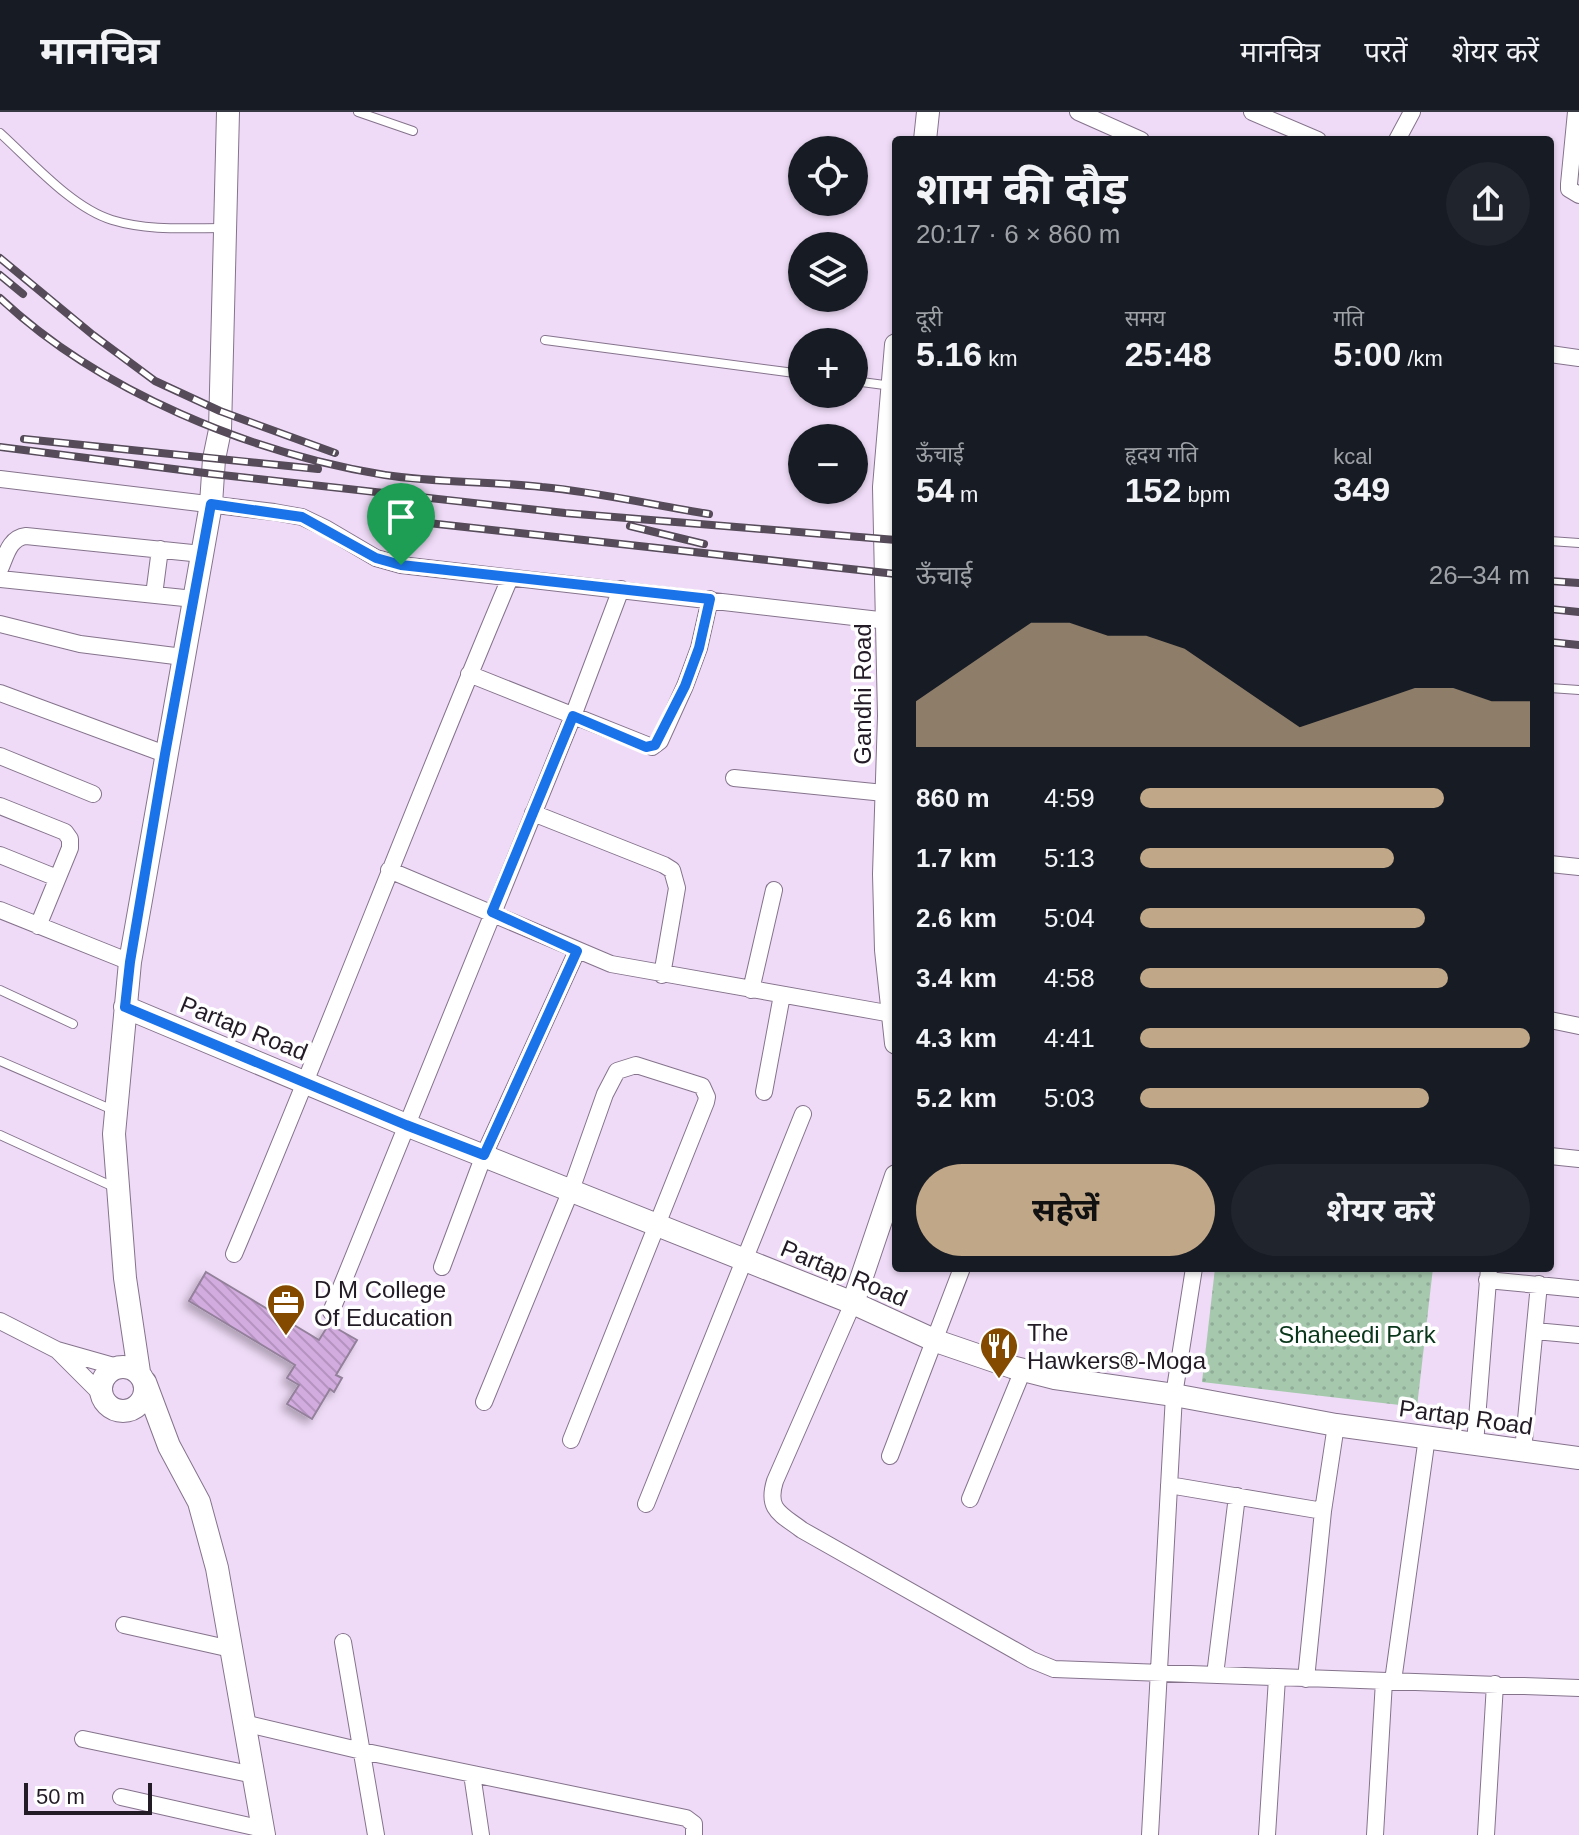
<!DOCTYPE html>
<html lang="hi">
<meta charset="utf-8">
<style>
:root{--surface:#171b24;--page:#20242c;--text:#f1f3f6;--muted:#9ea1a6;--line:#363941;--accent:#c0a787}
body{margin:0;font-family:Helvetica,"Noto Sans Devanagari",sans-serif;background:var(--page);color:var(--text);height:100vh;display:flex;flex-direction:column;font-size:30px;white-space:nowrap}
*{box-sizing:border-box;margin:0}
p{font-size:26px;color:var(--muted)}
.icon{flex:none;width:44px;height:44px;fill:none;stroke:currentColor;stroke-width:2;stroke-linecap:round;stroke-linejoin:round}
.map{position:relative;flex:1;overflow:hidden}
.panel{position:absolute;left:892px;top:24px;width:662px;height:1136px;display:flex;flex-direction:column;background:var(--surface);border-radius:8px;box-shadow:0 2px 6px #0004}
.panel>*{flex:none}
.tools{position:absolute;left:788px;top:24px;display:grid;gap:16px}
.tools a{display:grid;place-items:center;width:80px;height:80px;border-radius:50%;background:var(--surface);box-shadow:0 2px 6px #0004;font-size:40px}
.scale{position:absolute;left:24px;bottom:20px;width:128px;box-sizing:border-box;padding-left:8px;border:4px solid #231c26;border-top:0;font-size:22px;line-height:28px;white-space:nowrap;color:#231c26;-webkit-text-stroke:6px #fff;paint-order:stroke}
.pin{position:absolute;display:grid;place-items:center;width:68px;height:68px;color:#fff;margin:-82px -34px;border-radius:50% 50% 50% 0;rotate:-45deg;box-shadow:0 0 8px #0007}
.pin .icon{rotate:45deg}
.round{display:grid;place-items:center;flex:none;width:84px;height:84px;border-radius:42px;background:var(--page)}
.summary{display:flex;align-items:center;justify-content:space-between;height:136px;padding:0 24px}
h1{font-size:44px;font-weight:700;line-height:60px}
.stats{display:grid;grid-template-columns:repeat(3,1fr);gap:12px;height:136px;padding:8px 24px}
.stats div{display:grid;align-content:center}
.stats b{font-size:34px;font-weight:700}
.stats small{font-size:22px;font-weight:400}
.stats p{font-size:22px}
.chart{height:224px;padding:16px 24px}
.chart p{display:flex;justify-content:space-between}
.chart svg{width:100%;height:144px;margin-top:8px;fill:var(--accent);opacity:.7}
.action{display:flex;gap:16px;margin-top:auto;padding:16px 24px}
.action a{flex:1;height:92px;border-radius:48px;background:var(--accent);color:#111;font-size:32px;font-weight:700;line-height:92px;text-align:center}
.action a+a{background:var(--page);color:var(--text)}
ul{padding:0 24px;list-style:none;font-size:26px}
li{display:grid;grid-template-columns:128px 96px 1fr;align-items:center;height:60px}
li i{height:20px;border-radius:10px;background:var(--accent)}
header{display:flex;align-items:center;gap:48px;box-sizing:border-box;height:112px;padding:0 40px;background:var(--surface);border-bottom:2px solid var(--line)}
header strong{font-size:38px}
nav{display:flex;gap:44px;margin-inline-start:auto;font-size:28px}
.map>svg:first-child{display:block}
.park{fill:url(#park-dots)}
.building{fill:url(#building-back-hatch);stroke:#93809a;stroke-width:2;filter:url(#shadow)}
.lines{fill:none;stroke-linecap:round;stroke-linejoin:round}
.lane-casing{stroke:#85738c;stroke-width:10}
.street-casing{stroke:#85738c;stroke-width:18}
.secondary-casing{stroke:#85738c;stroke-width:24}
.lane{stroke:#fff;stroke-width:8}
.street{stroke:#fff;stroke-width:16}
.secondary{stroke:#fff;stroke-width:22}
.rail-casing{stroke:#554b59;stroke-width:8}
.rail{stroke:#fff;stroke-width:5;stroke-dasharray:15;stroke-linecap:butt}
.route-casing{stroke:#fff;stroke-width:16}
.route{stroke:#1a73e8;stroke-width:10}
.labels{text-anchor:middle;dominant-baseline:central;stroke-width:7;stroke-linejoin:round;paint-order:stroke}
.street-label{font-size:24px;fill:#231c26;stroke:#fff}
.poi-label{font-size:24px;fill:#231c26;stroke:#fff;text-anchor:start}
.park-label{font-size:24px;fill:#09361b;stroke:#fff}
</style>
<header>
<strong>मानचित्र</strong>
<nav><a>मानचित्र</a><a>परतें</a><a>शेयर करें</a></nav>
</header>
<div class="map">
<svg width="1579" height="1723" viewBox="0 0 1579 1723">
<defs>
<pattern id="park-dots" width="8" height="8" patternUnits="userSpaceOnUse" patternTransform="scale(2)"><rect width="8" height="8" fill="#a6c9ae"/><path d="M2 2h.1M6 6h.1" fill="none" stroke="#8fac96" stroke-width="1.8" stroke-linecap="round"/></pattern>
<pattern id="building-back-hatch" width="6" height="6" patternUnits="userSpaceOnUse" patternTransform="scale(2)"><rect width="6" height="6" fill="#d2abdf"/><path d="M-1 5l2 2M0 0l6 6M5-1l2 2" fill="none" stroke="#b493bf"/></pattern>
<filter id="shadow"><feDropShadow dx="-5" dy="5" stdDeviation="4" flood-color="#0004"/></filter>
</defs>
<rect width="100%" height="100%" fill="#efdbf7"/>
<!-- park -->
<path class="park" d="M1215 1156H1433L1417 1295 1202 1270Z"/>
<!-- building -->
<path class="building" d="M206 1160 319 1228 329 1212 357 1228 336 1263 342 1266 334 1280 330 1277 312 1307 287 1292 299 1273 287 1266 295 1253 189 1189Z"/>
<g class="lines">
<!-- lane casing -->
<g class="lane-casing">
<path id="lane" d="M358 0 413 19
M0 21C31 49 72 96 112 108 148 119 187 116 224 116
M545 228 802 262
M854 269 892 274
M1550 429 1579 431
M1550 576 1579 578
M0 878 73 912
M0 949 113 998
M0 1023 116 1076"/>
</g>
<!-- street casing -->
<g class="street-casing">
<path id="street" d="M1078 0 1141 28
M1252 0 1318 28
M1576 0 1569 72V77L1579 83
M1397 28 1412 0
M1550 242 1579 246
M0 367 274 400 302 405 325 416 376 446 401 453 888 509
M0 457C6 444 9 426 26 424L202 442
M0 467 194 487
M154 483 160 437
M0 512 80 532 183 545
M469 562 652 635 660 629 685 574 699 536 710 487
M0 581 165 642
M0 644 93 682
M734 666 894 682
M0 694 65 720 70 727V736L38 814
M533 701 664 753 672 758 677 776 662 863
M0 743 57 766
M1550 752 1579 755
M389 758 611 852 892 902
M0 798 130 850
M751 878 774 778
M1550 908 1579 914
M764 980 782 883
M1550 1044 1579 1047
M234 1142C329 918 415 690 510 466
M442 1155 484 1043 577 839
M1487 1168 1579 1177
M853 1191 775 1369C766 1398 781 1402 802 1418L1032 1548 1054 1557 1579 1576
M331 1200 573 604 621 477
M0 1209 57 1238 117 1255
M1535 1219 1579 1223
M58 1239 102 1283
M484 1290 571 1078 605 982 617 959 636 953 702 974 707 985 706 990 571 1328
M1475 1332 1489 1156
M1523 1339 1539 1172
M890 1344 962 1156
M1169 1373 1323 1399
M970 1387 1023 1258
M646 1392 803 1002
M124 1513 231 1537
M343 1530 376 1723
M1215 1563 1237 1384
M1306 1567 1323 1399 1336 1313
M1393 1569 1427 1325
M243 1611 362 1639 686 1706 694 1712V1723
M83 1627 254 1663
M472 1662 481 1723
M121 1685 263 1717
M1150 1723 1174 1283 1194 1156
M1267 1723 1277 1566
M1375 1723 1384 1569
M1486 1723 1495 1572"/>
</g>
<!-- secondary casing -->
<g class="secondary-casing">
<path id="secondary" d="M925 28 928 0
M896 233 884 375 889 604 884 762 886 838 896 931
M125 895 406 1013 853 1191 936 1229 1012 1255 1055 1266 1174 1283 1336 1313 1579 1346
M853 1191 896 1064
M101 1277a22 22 0 1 1 44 0a22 22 0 1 1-44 0Z
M139 1260 125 1166 114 1022 130 850 211 392 214 347 220 318 228 0
M145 1270 169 1334 199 1390 217 1456 264 1723"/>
</g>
<!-- lane -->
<use href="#lane" class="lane"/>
<!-- street -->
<use href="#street" class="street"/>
<!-- secondary -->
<use href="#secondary" class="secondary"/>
<!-- rail casing -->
<g class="rail-casing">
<path id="rail" d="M0 146 93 223 155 269 220 299 335 341
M0 163 23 182
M0 186C100 280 251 341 385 363 437 371 490 369 542 375 597 380 653 393 709 402
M24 327 318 357
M0 335 213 362 565 401 896 428
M410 409 896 462
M630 414 704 432
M1550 469 1579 471
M1550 497 1579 500
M1550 530 1579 533"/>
</g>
<!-- rail -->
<use href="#rail" class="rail"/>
</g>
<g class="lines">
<!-- route casing -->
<g class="route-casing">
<path id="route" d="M211 392 302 405 376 446 401 453 710 487 699 536 685 574 655 633 646 635 573 604 492 800 577 839 484 1043 406 1013 125 895 130 850 165 642Z"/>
</g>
<!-- route -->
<use href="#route" class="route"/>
</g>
<!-- icons -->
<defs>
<g id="office-pin" transform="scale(2)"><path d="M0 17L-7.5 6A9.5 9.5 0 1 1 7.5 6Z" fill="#844a00" stroke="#fff"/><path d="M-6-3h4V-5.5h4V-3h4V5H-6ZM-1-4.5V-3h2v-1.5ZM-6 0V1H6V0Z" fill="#fff"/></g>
<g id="restaurant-pin" transform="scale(2)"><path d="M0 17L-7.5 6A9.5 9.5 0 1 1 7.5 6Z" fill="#844a00" stroke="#fff"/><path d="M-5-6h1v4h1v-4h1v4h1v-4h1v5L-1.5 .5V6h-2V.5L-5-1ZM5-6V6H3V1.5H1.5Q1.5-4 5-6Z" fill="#fff"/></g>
</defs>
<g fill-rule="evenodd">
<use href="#office-pin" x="286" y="1191"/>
<use href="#restaurant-pin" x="999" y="1234"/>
</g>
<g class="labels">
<!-- street labels -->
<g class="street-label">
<text transform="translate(862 582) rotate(-90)">Gandhi Road</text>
<text transform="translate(244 916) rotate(22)">Partap Road</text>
<text transform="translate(844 1161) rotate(23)">Partap Road</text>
<text transform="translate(1466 1305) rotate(8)">Partap Road</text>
</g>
<!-- poi labels -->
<g class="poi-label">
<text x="314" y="1177">D M College<tspan x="314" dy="28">Of Education</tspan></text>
<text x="1027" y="1220">The<tspan x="1027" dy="28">Hawkers®-Moga</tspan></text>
</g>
<!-- park labels -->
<g class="park-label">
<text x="1357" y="1222">Shaheedi Park</text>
</g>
</g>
</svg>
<div class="tools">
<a><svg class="icon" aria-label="locate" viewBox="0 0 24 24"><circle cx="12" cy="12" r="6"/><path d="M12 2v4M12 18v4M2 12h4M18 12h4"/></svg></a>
<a><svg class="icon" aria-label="layers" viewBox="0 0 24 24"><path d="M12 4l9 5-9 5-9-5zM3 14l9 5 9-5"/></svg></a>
<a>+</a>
<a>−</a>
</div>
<div class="scale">50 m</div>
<div class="pin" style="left:401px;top:453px;background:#1e9e55"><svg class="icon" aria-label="arrive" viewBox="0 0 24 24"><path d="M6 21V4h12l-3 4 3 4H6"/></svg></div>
<section class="panel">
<div class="summary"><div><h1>शाम की दौड़</h1><p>20:17 · 6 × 860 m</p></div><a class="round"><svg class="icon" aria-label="share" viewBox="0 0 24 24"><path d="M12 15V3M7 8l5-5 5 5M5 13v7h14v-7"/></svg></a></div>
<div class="stats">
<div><p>दूरी</p><b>5.16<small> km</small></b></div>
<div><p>समय</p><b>25:48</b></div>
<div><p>गति</p><b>5:00<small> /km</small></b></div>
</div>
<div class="stats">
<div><p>ऊँचाई</p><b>54<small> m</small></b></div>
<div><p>हृदय गति</p><b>152<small> bpm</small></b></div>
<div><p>kcal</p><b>349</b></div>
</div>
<div class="chart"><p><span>ऊँचाई</span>26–34 m</p>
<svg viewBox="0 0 160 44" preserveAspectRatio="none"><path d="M0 44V30L10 22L20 14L30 6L40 6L50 10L60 10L70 14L80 22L90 30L100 38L110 34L120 30L130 26L140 26L150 30L160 30V44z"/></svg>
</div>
<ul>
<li><b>860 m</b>4:59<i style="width:78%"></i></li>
<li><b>1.7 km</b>5:13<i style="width:65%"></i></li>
<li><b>2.6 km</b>5:04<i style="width:73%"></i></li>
<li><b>3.4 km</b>4:58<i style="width:79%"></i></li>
<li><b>4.3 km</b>4:41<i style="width:100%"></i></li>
<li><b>5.2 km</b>5:03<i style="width:74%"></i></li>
</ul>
<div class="action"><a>सहेजें</a><a>शेयर करें</a></div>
</section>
</div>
